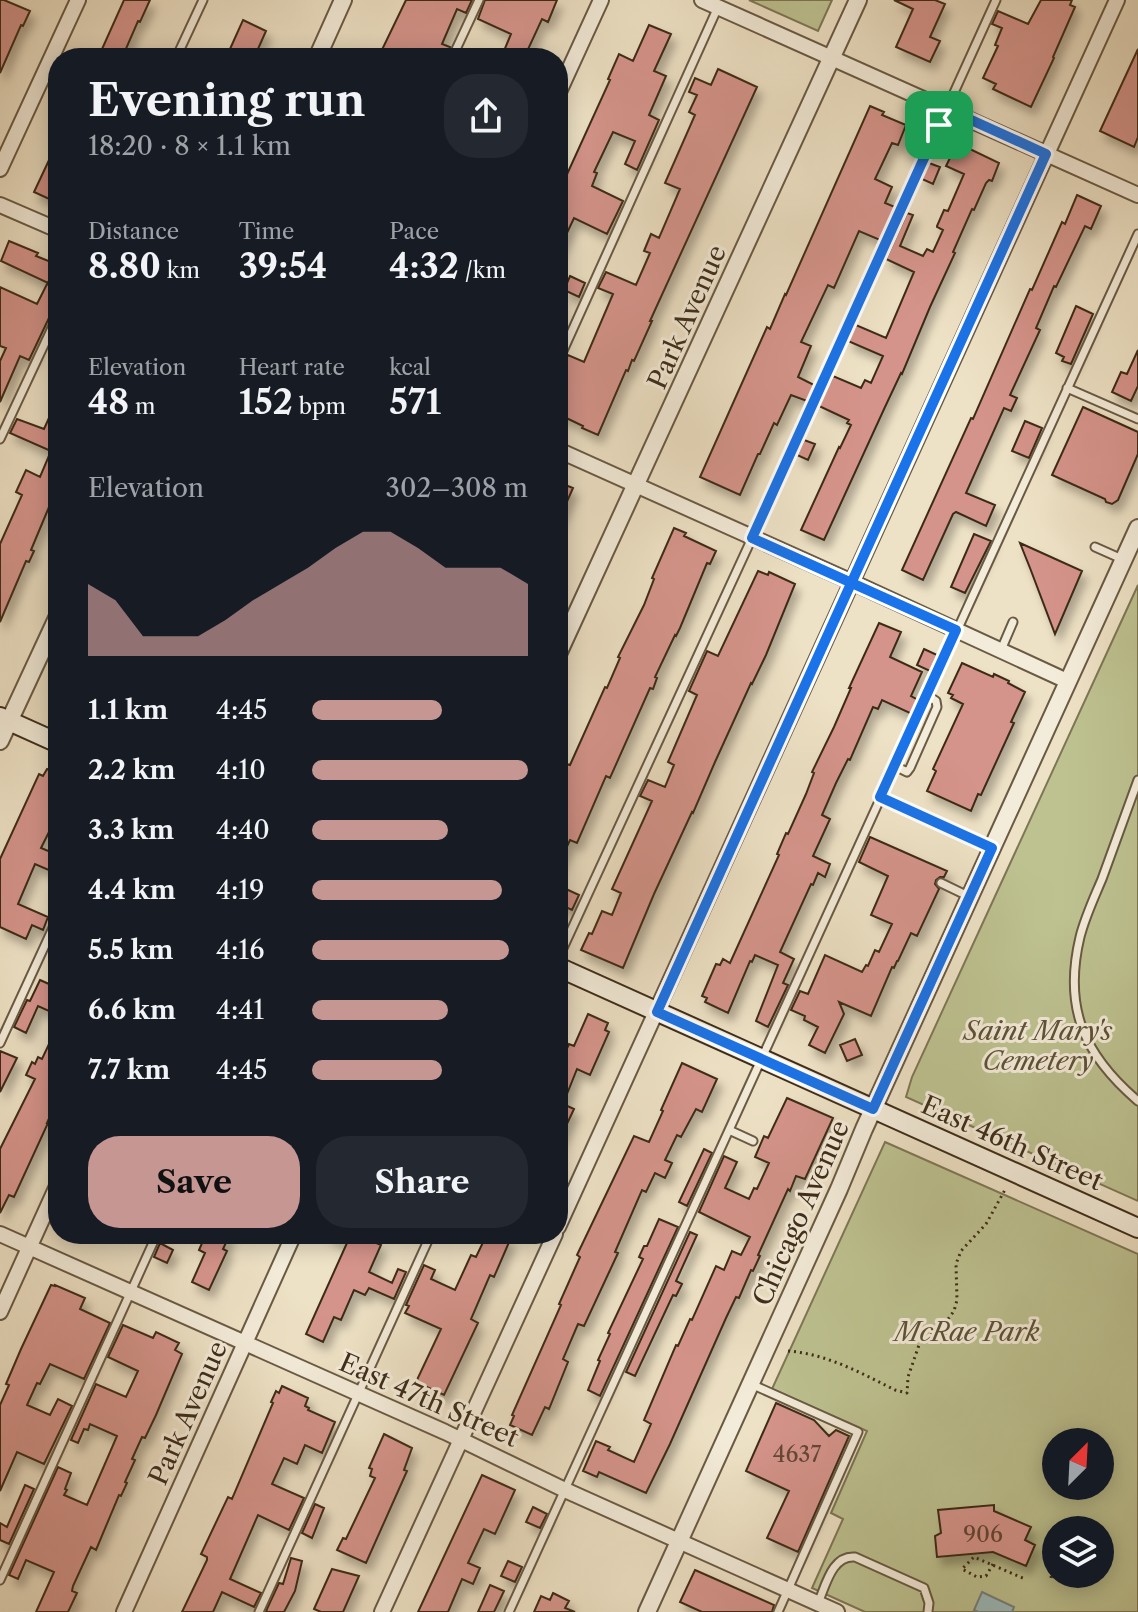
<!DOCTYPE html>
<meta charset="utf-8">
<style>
:root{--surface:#171b24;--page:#242831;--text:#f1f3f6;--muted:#9ea1a6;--accent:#c59692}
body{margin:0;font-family:"Libre Caslon Text",serif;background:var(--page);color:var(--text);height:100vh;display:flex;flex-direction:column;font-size:30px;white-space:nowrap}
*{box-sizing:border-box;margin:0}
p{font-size:26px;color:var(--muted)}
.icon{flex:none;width:44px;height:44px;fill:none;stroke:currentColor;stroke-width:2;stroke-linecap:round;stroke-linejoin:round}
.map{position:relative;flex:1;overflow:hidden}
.sheet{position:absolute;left:48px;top:48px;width:520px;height:1196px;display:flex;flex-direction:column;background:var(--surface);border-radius:32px;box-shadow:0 4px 20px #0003}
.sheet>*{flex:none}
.needle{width:52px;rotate:24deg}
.fabs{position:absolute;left:1042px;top:1428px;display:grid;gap:16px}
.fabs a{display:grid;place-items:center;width:72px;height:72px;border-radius:50%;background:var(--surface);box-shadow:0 4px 20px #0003;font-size:40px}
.pin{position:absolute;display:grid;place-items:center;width:68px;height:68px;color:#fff;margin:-34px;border-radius:16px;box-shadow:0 4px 12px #0006}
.round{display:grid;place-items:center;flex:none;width:84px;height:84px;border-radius:32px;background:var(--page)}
.summary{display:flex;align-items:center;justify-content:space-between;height:136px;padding:0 40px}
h1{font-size:44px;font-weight:700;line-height:60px}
.figures{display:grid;grid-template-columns:repeat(3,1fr);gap:12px;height:136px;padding:8px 40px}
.figures div{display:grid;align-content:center}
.figures b{font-size:34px;font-weight:700}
.figures small{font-size:22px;font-weight:400}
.figures p{font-size:22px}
.chart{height:224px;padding:16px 40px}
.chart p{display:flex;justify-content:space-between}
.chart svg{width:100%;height:144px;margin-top:8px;fill:var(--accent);opacity:.7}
.primary-button{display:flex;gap:16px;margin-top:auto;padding:16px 40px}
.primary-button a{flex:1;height:92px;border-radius:32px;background:var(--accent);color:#111;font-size:32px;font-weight:700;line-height:92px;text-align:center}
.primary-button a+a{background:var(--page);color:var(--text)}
ul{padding:0 40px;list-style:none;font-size:26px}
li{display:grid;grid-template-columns:128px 96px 1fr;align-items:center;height:60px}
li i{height:20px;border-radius:10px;background:var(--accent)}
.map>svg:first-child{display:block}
.green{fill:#bec291;stroke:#7e7755;stroke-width:2;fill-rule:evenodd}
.water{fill:#9dbcbe;stroke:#77827c;stroke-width:2}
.building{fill:#d5948b;stroke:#3d2c19;stroke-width:2;filter:url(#shadow)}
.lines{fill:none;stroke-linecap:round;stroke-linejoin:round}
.service-casing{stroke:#695a44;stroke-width:11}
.minor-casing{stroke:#695a44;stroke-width:18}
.tertiary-casing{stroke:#695a44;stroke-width:20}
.secondary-casing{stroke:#3d2c19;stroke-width:22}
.path{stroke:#3d2c19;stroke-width:3;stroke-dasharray:2 4;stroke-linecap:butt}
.service{stroke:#f4ecda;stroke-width:7}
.minor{stroke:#f4ecda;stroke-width:14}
.tertiary{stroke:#f4ecda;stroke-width:16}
.secondary{stroke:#f4ecda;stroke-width:18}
.route-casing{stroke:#fff;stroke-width:16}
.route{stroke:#1a73e8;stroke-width:10}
.labels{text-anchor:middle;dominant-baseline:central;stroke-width:6;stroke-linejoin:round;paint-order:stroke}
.number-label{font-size:22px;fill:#634636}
.street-label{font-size:26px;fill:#3d2c19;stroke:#f4ecda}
.park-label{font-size:26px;font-style:italic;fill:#5d5237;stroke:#f4ecda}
</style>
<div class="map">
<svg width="1138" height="1612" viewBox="0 0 1138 1612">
<defs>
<filter id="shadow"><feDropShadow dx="5" dy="8" stdDeviation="4" flood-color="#0004"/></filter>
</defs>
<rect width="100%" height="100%" fill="#eee2c6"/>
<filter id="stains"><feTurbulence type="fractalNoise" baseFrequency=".0025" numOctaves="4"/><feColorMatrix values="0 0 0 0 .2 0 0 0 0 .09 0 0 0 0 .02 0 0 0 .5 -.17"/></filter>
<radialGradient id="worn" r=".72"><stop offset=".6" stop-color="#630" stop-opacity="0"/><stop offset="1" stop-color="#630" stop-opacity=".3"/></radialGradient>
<!-- green -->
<path class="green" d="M749 0H832L818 31Z
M1138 585V1201L906 1097 912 1077Z
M885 1142 1138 1254V1612H865L812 1588 843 1519 831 1513 867 1431 772 1389ZM1056 1442H1100V1486H1056ZM1056 1530H1100V1574H1056Z"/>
<!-- water -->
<path class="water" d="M982 1592 1014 1607 1012 1612H978L974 1610Z"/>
<!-- building -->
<path class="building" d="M0 0H4L30 11 23 26 21 25 0 73Z
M124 0H150L140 22 138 21 122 58H98Z
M406 0H472L466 13 457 9 442 44 450 47 446 58H378Z
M485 0H557L548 22 542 19 524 58H501L511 34 478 19Z
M894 0H935L945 4 930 37 940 41 930 62 896 47 913 9Z
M1041 0H1072L1070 5 1075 7 1053 57 1054 58 1031 107 993 89 996 84 983 78 998 46 995 45 1002 28 992 24 998 11 1028 24Z
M243 20 266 31 254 58 230 49Z
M649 25 671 34 654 71 666 76 649 115 659 120 637 170 625 164 635 141 613 132 594 172 597 173 592 186 623 201 607 234 574 218 558 252V194L610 80 608 79 619 54 633 61Z
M1138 49V137L1134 147 1100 131Z
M718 69 757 87 655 310 650 321H652L634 361 632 360 628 371 626 370 598 435 582 428 583 426 558 414V368L564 365 568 355 584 362 613 294 598 288 606 272 636 285 650 253 644 251 651 234 659 238 680 189 665 183 695 115 689 112 697 95 689 92 695 78 711 85Z
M870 106 884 112 882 115 906 125 898 145 892 143 875 179 892 187 885 203 895 207 880 240 859 231 834 288 828 285 801 342 811 346 798 377 814 385 807 401 791 395 777 425 774 423 760 454H758L740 495 700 477 767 327 770 329 785 294 786 295Z
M58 141V203L34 192Z
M960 149 968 152 970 149 999 163 992 181 989 180 986 183 974 210 972 209 953 252 955 253 930 307 902 374 901 373 885 407 824 540 801 530 839 447 840 448 851 425 847 423 849 420 819 406 833 376 861 388 865 380 871 383 883 356 848 341 856 325 886 338 914 272 886 259 907 213 913 215 900 246 923 256 927 249 933 252 943 230 937 227V226L944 210 948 211 964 174 946 166 952 154 957 156Z
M929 163 940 167 933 184 922 179Z
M1077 195 1101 206 1091 229 1085 226 1056 287 1054 286 1036 328 1040 330 1010 395 1017 398 1011 411 1004 408 966 493 995 505 986 526 956 512 953 514 923 580 902 570 971 418 973 419 1030 289 1032 290 1062 222 1065 224Z
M9 241 38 253 36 256 56 264 48 283 1 261Z
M570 276 585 283 579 297 564 290Z
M47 284 58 289V299L29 360 20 356 0 402V361L6 348 0 346V287L37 304Z
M1076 306 1093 314 1071 364 1062 361 1064 357 1056 353Z
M1138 350V386L1131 401 1112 392 1121 372 1127 374Z
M58 398V495L52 508 49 507 31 550 34 551 29 562 26 561 0 622V544L22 495 16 492 26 470 40 477 51 451 10 433 17 419 44 429Z
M1083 407 1138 432V454L1118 500 1112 504 1106 502 1105 499 1052 475Z
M1025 421 1042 428 1029 458 1012 451Z
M804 440 815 444 808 460 797 455Z
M558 482 573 488 558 522Z
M674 528 686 533 684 536 716 551 710 564 707 563 680 628 676 636 675 635 655 677 657 678 653 689 650 688 610 778 606 776 577 843 570 840 558 866V782L566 764 570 765 605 687 607 688 620 658 618 657 644 605 654 579 652 578Z
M974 534 991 541 965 593 951 587Z
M1020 543 1082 571 1055 634 1030 568Z
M758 571 768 575 769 572 795 584 766 655 752 684 751 683 715 762 693 813 692 812 654 894 623 968 581 950 589 933 592 934 602 911 612 915 621 893 612 889 652 801 640 796 648 780 665 787 674 765 668 762 697 695 689 691 707 651 718 656Z
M879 623 901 632 890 657 922 672 911 696 918 700 912 714 882 700 878 709 873 707 850 760 848 759 836 783 822 815 830 819 813 856 830 864 825 877 818 873 813 885 811 884 780 952 794 959 783 983 788 985 768 1027 756 1021 778 965 755 955 752 962 750 961 728 1013 705 1002 707 998 702 996 716 964 720 965 723 959 730 963 779 855 777 854 786 833 788 834 806 794 814 773 812 772 834 727 851 688H849Z
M924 649 937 655 930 671 917 665Z
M962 663 993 677 994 674 1009 681 1008 683 1025 692 1011 722 1014 723 981 795 978 794 971 811 927 791 936 771 933 769 963 704 951 698 953 695 948 693Z
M47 769 58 774V806L51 820 54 822 41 848 58 855V874L35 864 18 904 48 917 43 930 32 925 26 939 0 927V859L39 774 43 776Z
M870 837 947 871 944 877H940L936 880 935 884 939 889 917 936 911 933 898 961H897L894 968 892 967 871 1016 839 1002 844 1014 825 1053 809 1045 818 1027 804 1020 805 1016 791 1010 800 991 808 994 825 955 862 972 866 965 868 966 875 950 879 952 892 924 871 915 888 876 859 862Z
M566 889 579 895 572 910 559 904Z
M40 980 58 988V1015L38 1006 26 1033 14 1027 27 1000 30 1001Z
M588 1014 608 1023 605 1030 609 1032 590 1075 577 1069 563 1104 574 1109 558 1143V1068L569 1044 574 1046Z
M58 1025V1098L47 1123H48L14 1197 9 1195 0 1213V1149L35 1079 26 1075 32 1062 35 1064 38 1057 42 1059Z
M855 1039 862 1055 847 1061 840 1045Z
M0 1051 17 1058 0 1092Z
M682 1063 717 1079 702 1112 696 1109 681 1137 677 1135 665 1160 672 1163 665 1178 655 1173 646 1192 642 1190 615 1252 618 1253 584 1326 578 1324 563 1359 568 1362 549 1409 545 1407 532 1435 510 1425 514 1416 512 1415 561 1305 559 1304 580 1257 577 1255 634 1136 649 1142 663 1111 661 1110Z
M787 1098 833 1118 805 1179 796 1176 790 1191 788 1189 758 1255 760 1256 753 1271 751 1270 739 1298 736 1297 726 1318 670 1444 646 1493 599 1472 597 1477 583 1471 596 1441 610 1447 608 1450 634 1462 651 1424 644 1420 676 1345 678 1346 690 1319 692 1320 716 1266 724 1270 732 1251 741 1255 750 1237 699 1212 724 1156 737 1162 725 1188 749 1199 754 1188 757 1189 769 1163 755 1157 764 1136 768 1138Z
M704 1149 712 1153 687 1206 679 1202Z
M659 1219 678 1227 600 1396 588 1390 600 1361 598 1360 610 1334 608 1333 643 1259 639 1257 644 1246H647Z
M690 1232 697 1235 676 1281 682 1284 676 1296 673 1295 635 1376 626 1372Z
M206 1234H230L223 1249 227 1251 209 1290 192 1282 205 1253 199 1250Z
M325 1234H356L381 1245 369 1272 392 1283 398 1269 406 1272 394 1299 369 1288 365 1295 354 1290 341 1320 334 1317 323 1342 306 1334 347 1243Z
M487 1234H497L510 1240 494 1277 490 1275 471 1319 478 1323 444 1395 416 1382 441 1329 405 1313 409 1306 406 1305 424 1265 435 1270 431 1279 455 1290 471 1255 476 1257Z
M160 1243 173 1250 167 1263 154 1257Z
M51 1285 55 1286V1285L85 1298 80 1309 110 1323 84 1379 50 1364 40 1384 37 1383 27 1405 50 1415 58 1399 72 1406 44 1464 17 1452 0 1491V1405L9 1385 6 1384 21 1349Z
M123 1325 153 1338 156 1332 179 1343 175 1350 182 1354 156 1415 145 1438 142 1437 132 1459 135 1460 125 1482 127 1483 121 1496 119 1495 96 1550 91 1547 73 1586 72 1591 77 1593 68 1612H36L54 1572 26 1560 18 1579 9 1575 58 1467 71 1473 65 1489 67 1490 64 1495 87 1505 104 1466 117 1436 90 1424 88 1430 84 1429 78 1443 71 1440 96 1384 126 1397 138 1371 108 1357Z
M282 1386 308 1398 305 1406 309 1408 308 1410 335 1422 322 1453 305 1445 297 1464 284 1458 272 1484 304 1498 289 1530 258 1515 230 1579 261 1593 254 1607 222 1592 213 1612H182L207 1560V1557L201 1554 228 1497 232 1499 273 1403 271 1402 276 1391 279 1393Z
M776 1403 814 1420 829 1436 836 1430 849 1436 798 1552 767 1538 789 1491 746 1471Z
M384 1434 412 1448 404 1470 407 1471 366 1563 337 1550 343 1538 346 1539 375 1478 370 1476 372 1469 369 1468Z
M482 1475 515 1490 495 1534 484 1529 468 1563 480 1568 473 1584 462 1579 448 1612H418Z
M25 1485 34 1489 9 1544 0 1540V1523L7 1527Z
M315 1504 324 1508 312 1538 302 1533Z
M994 1505V1511L1031 1527 1025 1540 1035 1545 1026 1566 993 1552 937 1557 935 1536 941 1533 938 1510Z
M533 1507 547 1514 540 1528 526 1522Z
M291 1558 302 1561 295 1591 284 1612H268L266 1611 279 1583 283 1584Z
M508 1561 522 1567 515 1582 501 1576Z
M332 1569 359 1576 343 1612H321L314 1609Z
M695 1570 774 1605 772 1612H702L680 1602Z
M490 1585 504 1591 494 1612H478Z
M553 1593 569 1601 565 1608 575 1612H534L541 1596 550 1600Z"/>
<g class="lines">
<!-- service casing -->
<g class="service-casing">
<path id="service" d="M176 58 203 0
M452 58 479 0
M558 362 718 7
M1067 388 1138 419
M0 439 58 315
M1095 547 1122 559
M1001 650 1013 622
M895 766 907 772 910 768 937 707 936 701 927 695
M1138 780C1126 813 1114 846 1102 879 1094 898 1085 917 1080 937 1063 1008 1084 1055 1138 1101
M880 797 991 848
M941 883 968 896
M558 959 752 538 996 0
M0 1043 58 917
M729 1130 753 1141
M751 1384 858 1432 778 1612
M0 1580 157 1234
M818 1603C826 1585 832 1555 855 1557L924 1588 929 1603 928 1612
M259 1612 431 1234
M509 1612 1138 234"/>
</g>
<!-- minor casing -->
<g class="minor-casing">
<path id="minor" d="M702 0 1138 195
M558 94 601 0
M0 169 78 0
M0 205 58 230
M558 450 852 582 1067 681
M558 1227 1117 0
M0 1234 445 1432 565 1490 837 1612
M0 1312 58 1184
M124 1612 294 1234
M382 1612 555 1234"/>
</g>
<!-- tertiary casing -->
<g class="tertiary-casing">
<path id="tertiary" d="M317 58 343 0
M558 654 858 0
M0 741 58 616
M647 1612 839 1189 864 1129 1138 528"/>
</g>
<!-- secondary casing -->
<g class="secondary-casing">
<path id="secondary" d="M0 717 58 743
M558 967 1138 1228"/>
</g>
<!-- path -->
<path class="path" d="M788 1351C827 1354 861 1373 895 1390L907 1393 908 1377 919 1345 946 1322 954 1311 957 1300 956 1264 961 1251 986 1224 1006 1188
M993 1564 986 1576 977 1577 962 1569 974 1557 1025 1579
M1051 1578 1055 1544"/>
<!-- service -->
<use href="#service" class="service"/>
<!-- minor -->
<use href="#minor" class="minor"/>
<!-- tertiary -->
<use href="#tertiary" class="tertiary"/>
<!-- secondary -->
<use href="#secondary" class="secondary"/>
</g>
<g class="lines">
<!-- route casing -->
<g class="route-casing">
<path id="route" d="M939 125 752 538 956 630 880 797 992 848 873 1109 657 1012 844 599 859 566 1046 154 947 109 939 125"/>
</g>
<!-- route -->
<use href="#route" class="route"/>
</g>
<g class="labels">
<!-- number labels -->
<g class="number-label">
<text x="797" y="1454">4637</text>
<text x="983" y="1534">906</text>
</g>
<!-- street labels -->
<g class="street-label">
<text transform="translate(687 317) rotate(-66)">Park Avenue</text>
<text transform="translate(1012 1143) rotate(24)">East 46th Street</text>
<text transform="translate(801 1213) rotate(-66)">Chicago Avenue</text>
<text transform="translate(429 1400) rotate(24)">East 47th Street</text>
<text transform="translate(188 1413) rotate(-66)">Park Avenue</text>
</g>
<!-- park labels -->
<g class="park-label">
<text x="1038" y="1031">Saint Mary's<tspan x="1038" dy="30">Cemetery</tspan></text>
<text x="967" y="1332">McRae Park</text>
</g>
</g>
<rect width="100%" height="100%" filter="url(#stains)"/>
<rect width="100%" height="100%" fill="url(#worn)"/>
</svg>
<div class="fabs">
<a><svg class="needle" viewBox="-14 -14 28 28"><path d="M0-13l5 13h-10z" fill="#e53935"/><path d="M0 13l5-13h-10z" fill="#9ea1a6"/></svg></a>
<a><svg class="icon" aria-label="layers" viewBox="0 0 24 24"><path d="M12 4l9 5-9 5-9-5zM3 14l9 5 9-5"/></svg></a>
</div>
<div class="pin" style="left:939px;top:125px;background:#1e9e55"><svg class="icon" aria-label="arrive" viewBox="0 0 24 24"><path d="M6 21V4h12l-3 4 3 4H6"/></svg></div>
<section class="sheet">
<div class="summary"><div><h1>Evening run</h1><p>18:20 · 8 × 1.1 km</p></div><a class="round"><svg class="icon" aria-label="share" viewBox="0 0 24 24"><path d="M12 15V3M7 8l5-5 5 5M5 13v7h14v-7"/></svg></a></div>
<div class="figures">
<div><p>Distance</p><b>8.80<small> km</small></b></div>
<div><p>Time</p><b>39:54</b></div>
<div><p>Pace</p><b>4:32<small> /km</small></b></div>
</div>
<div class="figures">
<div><p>Elevation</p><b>48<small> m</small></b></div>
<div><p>Heart rate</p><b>152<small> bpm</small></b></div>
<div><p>kcal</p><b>571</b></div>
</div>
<div class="chart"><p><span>Elevation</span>302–308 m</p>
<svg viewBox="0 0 160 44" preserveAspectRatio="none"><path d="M0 44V22L10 27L20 38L30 38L40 38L50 33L60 27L70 22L80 17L90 11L100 6L110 6L120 11L130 17L140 17L150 17L160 22V44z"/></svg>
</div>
<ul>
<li><b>1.1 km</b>4:45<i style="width:60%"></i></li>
<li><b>2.2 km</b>4:10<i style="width:100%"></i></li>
<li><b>3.3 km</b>4:40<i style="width:63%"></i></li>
<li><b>4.4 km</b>4:19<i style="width:88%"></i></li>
<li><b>5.5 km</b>4:16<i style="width:91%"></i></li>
<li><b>6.6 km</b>4:41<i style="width:63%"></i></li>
<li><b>7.7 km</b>4:45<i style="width:60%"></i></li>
</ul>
<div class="primary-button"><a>Save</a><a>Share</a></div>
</section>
</div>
